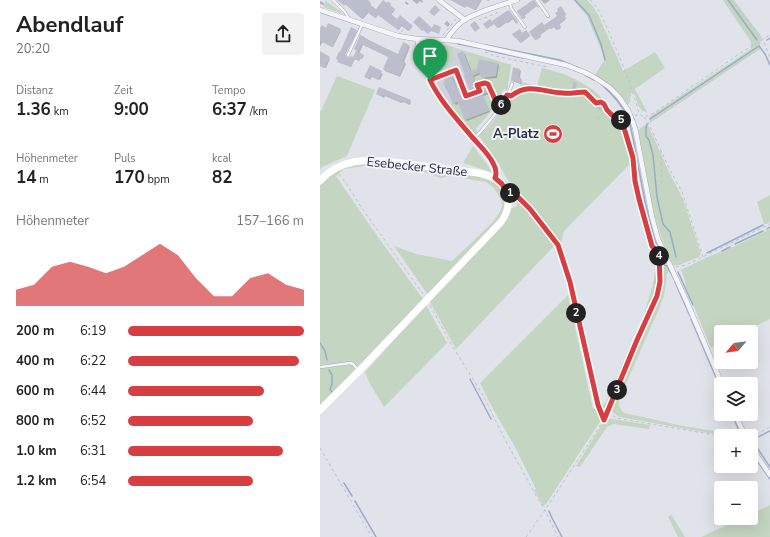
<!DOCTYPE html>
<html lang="de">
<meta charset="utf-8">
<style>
:root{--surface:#fff;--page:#f2f2f2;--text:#222;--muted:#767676;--accent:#d73e41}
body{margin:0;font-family:"Nunito Sans",sans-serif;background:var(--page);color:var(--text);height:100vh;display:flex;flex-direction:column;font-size:15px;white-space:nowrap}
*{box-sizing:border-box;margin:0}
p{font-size:13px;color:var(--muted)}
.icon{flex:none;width:22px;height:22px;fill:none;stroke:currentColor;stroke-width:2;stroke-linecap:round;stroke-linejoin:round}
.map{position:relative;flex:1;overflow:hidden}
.drawer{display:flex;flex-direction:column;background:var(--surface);width:320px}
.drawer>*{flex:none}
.needle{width:26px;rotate:242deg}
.fabs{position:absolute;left:394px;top:325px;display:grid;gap:8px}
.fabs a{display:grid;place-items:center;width:44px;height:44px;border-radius:4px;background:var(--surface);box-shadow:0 4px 16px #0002;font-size:20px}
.pin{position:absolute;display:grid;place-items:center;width:34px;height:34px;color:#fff;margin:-41px -17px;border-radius:50% 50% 50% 0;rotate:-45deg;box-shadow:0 0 4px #0007}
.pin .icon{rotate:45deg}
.km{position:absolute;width:20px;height:20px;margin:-10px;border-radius:50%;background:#222;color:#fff;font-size:11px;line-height:20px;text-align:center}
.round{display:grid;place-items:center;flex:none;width:42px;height:42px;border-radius:4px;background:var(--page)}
.summary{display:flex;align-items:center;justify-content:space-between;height:68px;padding:0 16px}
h1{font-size:22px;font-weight:700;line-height:30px}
.figures{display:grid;grid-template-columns:repeat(3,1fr);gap:6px;height:68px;padding:4px 16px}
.figures div{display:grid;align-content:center}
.figures b{font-size:17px;font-weight:700}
.figures small{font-size:11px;font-weight:400}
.figures p{font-size:11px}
.chart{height:112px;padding:8px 16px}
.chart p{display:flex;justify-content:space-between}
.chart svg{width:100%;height:72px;margin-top:4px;fill:var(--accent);opacity:.7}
ul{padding:0 16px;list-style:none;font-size:13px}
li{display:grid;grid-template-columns:64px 48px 1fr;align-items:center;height:30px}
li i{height:10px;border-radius:5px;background:var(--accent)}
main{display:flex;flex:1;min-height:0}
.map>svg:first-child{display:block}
.built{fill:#cfd2dd}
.green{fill:#c4d5c1}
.shadow{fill:#0003}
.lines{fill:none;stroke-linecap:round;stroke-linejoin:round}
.stream{stroke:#9aabcd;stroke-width:1.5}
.building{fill:#bbbecb}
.lane-casing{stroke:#a6a9b5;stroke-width:3.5}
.street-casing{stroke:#a6a9b5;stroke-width:5.5}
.path{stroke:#bfc1c9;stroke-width:1;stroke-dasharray:3 3;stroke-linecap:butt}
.lane{stroke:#f4f5f8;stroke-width:2.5}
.street{stroke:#f4f5f8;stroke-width:4.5}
.secondary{stroke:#fff;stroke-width:7}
.route-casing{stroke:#fff;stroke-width:8}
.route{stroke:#d73e41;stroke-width:5}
.labels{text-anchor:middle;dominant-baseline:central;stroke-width:4;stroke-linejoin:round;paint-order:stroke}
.poi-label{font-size:13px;font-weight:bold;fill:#282e43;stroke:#f1f3f8;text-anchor:end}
.street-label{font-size:13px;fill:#282e43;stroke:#f1f3f8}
</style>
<main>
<section class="drawer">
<div class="summary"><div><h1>Abendlauf</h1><p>20:20</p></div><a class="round"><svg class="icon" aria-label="share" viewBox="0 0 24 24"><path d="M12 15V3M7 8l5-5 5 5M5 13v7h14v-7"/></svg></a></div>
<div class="figures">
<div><p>Distanz</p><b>1.36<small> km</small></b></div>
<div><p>Zeit</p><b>9:00</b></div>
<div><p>Tempo</p><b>6:37<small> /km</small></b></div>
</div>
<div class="figures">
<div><p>Höhenmeter</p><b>14<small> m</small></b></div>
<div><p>Puls</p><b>170<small> bpm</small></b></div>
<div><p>kcal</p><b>82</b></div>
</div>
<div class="chart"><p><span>Höhenmeter</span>157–166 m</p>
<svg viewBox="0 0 160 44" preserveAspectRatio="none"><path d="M0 44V34L10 31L20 20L30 17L40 20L50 24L60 20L70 13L80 6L90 13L100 27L110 38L120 38L130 27L140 24L150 31L160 34V44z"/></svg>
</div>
<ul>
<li><b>200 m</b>6:19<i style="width:100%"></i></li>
<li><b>400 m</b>6:22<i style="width:97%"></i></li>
<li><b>600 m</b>6:44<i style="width:77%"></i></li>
<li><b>800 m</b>6:52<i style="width:71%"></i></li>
<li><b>1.0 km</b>6:31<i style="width:88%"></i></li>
<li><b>1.2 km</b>6:54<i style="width:71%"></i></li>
</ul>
</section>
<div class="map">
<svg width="450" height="537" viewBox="0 0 450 537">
<rect width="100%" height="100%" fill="#e1e3ea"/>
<!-- built -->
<path class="built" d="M133 47 191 65 187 90 184 89 171 111 163 121 156 128 157 132 155 135H153L143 123 117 90 111 75 115 76 126 72 124 67 133 55 135 54Z"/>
<!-- green -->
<path class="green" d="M6 0 7 2 22 12 24 14 3 7Z
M253 0H267C277 9 281 21 286 33 292 46 298 58 303 71L335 52 345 68 315 89 327 112 322 111 318 105 314 92 311 93 310 102 308 105 289 86 275 75 285 59 267 16Z
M403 0H414L441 36 440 49 330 123 329 117 431 49V42Z
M106 43 127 45 133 47 135 54 133 55 135 60 128 63 129 66 124 67 126 72 115 76 111 75 109 66 103 49V45Z
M143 51H144L191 65 187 90 184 89C176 103 168 117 156 128L157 132 155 135 151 134 129 106 132 103 138 102 140 108 163 94 166 84V82H162L156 84 147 60 150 59 149 56 146 57Z
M222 68C230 70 238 72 246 75 288 92 302 120 312 162L244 231 241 243 185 176 179 164 159 136C172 123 186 108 191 90L200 88 201 82 217 86Z
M17 76 55 90 27 156 2 167 0 170V111H1Z
M327 123 349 172 363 199 381 254 379 257 359 265H353C348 254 343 244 340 233 329 200 325 164 318 130Z
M153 146 169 167 171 172 143 163Z
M49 162 168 177 182 188 186 204 183 215 108 295 74 246 96 254 132 261 173 222 181 210 182 205 181 200 178 194 173 187 166 182 137 177H125L121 178 103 172 50 165 24 169 16 176 48 223 103 299 0 407V185L13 172 20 169Z
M450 195V222L447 224H444L437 202Z
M198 201 235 245 136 349 109 300 190 209 196 207Z
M450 229V319L423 332H401V343L391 348 366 287 364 277 361 270 385 258 413 247Z
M345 266 347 267 349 271 347 274 344 296 339 309 300 397C298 404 298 407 304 413L363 426 414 434V436H405L300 417C296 415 293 413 291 408L304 375 326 325 324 324 301 374 285 413 283 414 281 407 286 402 324 315 333 284 335 271Z
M248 295 273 409 277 408 281 420 226 504 223 506 214 490 216 489 195 447 173 409 160 383Z
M106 305 127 343 64 407 49 382 45 372Z
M286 418 330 425 329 429 293 424 287 427 260 467 256 466Z
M450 505V537H381L422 518H431V514Z
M351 514 365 537H358L348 517Z"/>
<!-- shadow -->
<path class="shadow" d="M22 0H47L51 4 49 6 56 11 67 5 69 3 71 5 70 6 75 10 71 15 77 20 81 17 92 27 89 31 82 25 79 30 59 14 56 18 49 12 43 19 26 4 25 5 21 2Z
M92 0H102L103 1 102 3 100 1 97 4Z
M132 0H162L156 10 147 5 146 7Z
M221 0H230L225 4Z
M0 1 4 3V5L0 4Z
M86 1 89 4 87 5 85 3Z
M214 2 217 6 204 16 205 18 204 19 198 11Z
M241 7 246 15 244 16 246 19 239 25 241 28 237 30 235 27 231 29 230 28 220 35 221 37 216 40 211 32 224 26 238 16Z
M190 12 198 23H197L193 19 188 23 187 22 179 28 174 21Z
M127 21 130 24 128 27 124 24Z
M6 29 20 30 21 31 13 47 3 42 0 46V31Z
M36 31 37 32 25 55 26 58H33L37 51 35 49 41 36 78 55 88 45 90 47 84 62 86 64 80 77 65 71 64 69 69 57 43 45 39 54 44 56 42 59 41 58 39 61 35 59 31 67 19 62 21 53Z
M206 31 210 36 201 43 197 38Z
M0 53 10 59 6 68 0 66Z
M143 53 145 54 152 72 158 70 160 60 178 64 179 65 177 78 165 79 161 74 154 77 158 89 165 86 169 94 163 96 170 112 147 121 146 120 139 103 136 105 134 103 125 86 131 76 133 77 142 101 153 97 146 75Z
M50 67 63 74 60 80 52 77 50 80 47 78Z
M200 70 201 71 200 78 202 80 201 84 194 82 192 80Z
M60 88 90 101 91 102 90 105 83 102 82 103 65 96 64 98 59 95 57 94Z
M298 122 299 125 297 126 295 123Z"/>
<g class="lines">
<!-- stream -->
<path class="stream" d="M255 0 269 15 281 44 285 60
M408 0 437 40
M447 40 450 38
M138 44 159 48
M166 45 240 60 261 69
M166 50 203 58
M265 75 274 80
M281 84C292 94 302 104 308 118
M330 119 439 46 445 54 450 65
M309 120 313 138 325 202 335 241 338 248
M327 124 326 128V136L329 140 333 155 337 197 343 224 350 232 356 257
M197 199 234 242 239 254 247 283
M447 229 450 227
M415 244 443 231
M402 251 410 247
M387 253 443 225
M343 258 345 262 344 265 347 266 354 279
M358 272 373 305
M355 282 370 316
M336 285 337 271
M248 286 276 406
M371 319 401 389
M0 343 5 351 7 360
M9 370 12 375V384L10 389 12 392
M150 379 171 419
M412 414 420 433
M450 431 432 440 450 467
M431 452 450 479
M24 483 32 496
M35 501 56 537
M229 511 232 518 242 537"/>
</g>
<!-- building -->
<path class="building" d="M17 0H48L51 3 49 4 56 9 63 0 67 3 68 1 71 4 70 5 75 9 71 14 77 19 80 15 93 26 88 31 81 26 78 30 58 15 55 18 47 12 42 19 25 4 24 6Z
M130 0H161L155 10 146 6 145 8Z
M213 0H214L219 7 218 8 217 6 204 15 206 17 202 19 197 11Z
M115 5 120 10 114 16 109 12Z
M241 6 246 14 244 15 246 18 239 24 241 27 236 30 234 27 230 29 229 28 220 34 221 36 215 40 209 32 222 22 224 25 237 16 235 13 238 11 237 9Z
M188 10V11L189 10 198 22 196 24 192 18 186 23V22L177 28 172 21Z
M99 16 112 28 114 24 121 27 119 34 111 31 108 34 103 30 102 31 93 22Z
M170 19 174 24 167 29 163 24Z
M155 21 160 28 155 32 150 25Z
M8 23 21 29 12 47 0 41V28L2 25 6 28Z
M31 27 37 30 25 54 26 56 28 58 31 56 33 57 36 51 44 55 42 59 40 58 39 61 34 59 31 67 17 62 18 60 16 59 19 51 20 52Z
M200 29 202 33 206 30 210 35 200 43 196 38H195L192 34Z
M40 35 45 37 44 38 78 54 83 42 89 45 82 61 85 62 79 76 63 69 68 57 42 44 38 51 34 49Z
M0 51 10 57 4 68 0 66Z
M143 51 151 71 157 69 159 59 178 63 176 76 162 78 159 73 153 76 158 88 165 85 168 92 163 94 169 111 145 120 138 102 133 104 126 86H125L123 83 125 82 123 78 131 75 142 100 152 96 144 75H145L137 54Z
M50 65 62 71 58 80 50 76 49 79 44 77Z
M193 67 200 69 198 77 201 78 200 83 191 81V80Z
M253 82 257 83 255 91H252Z
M59 87 91 100 89 104 82 101 81 103 63 95V97L56 94Z
M280 103 284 108 281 111 276 106Z"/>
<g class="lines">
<!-- lane casing -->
<g class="lane-casing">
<path id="lane" d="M13 0 25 12 29 19
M217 0 228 16
M190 3 191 8 205 27
M28 55 42 25
M111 80 131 72
M154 139C169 122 185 105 192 84
M1 367 30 363 33 364 38 370"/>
</g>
<!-- street casing -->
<g class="street-casing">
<path id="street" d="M119 0 145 20
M0 10 78 36 97 39 118 40H126L138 41 246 65 264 72 274 77 289 87 299 97 308 110 315 128 332 217 338 239 366 300 402 384
M97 39C101 55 107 76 116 91 126 107 139 122 152 137 159 145 168 153 173 163 176 168 177 173 175 178
M126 40C131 33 137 25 143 21 156 12 181 5 197 0
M415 414 425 436
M431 447 450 475"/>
</g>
<!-- path -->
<path class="path" d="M167 0 172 2
M270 0C281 10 285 24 291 37 302 62 312 87 319 113
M411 0 443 40 450 57
M159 19 160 20 177 13V12
M81 32 85 29
M123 35 136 19
M165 52 175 56 228 67
M133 71 136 70 147 96 160 91 157 85 165 83 168 84 177 104
M114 75 121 60
M191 95C207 82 224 92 243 93 250 94 258 92 265 92L276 103 281 102 284 104 287 110 296 119
M315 116 319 114 324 117 334 113 422 52 450 35
M324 117 328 122 332 131 349 168 362 192 383 257
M277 119 286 110
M295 121 299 117 301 121 307 120
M301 121 313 158 315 181 319 199 332 245 339 253
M341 151 342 188
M19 174C27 184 34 196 41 207 62 236 82 265 103 294
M194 193 210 209 238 245 250 282 278 405 284 419
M356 267 366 265 450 224
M110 305 130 342 164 397 182 434 218 499 225 510 238 537
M288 412 296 418 401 436
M431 437 450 427
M0 448 52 537
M206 537 225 510 284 420 288 412 317 340 337 296 339 282V254"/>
<!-- lane -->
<use href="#lane" class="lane"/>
<!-- street -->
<use href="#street" class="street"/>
<!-- secondary -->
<path class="secondary" d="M0 181C26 152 63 161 96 165 117 168 137 170 158 173 172 176 186 181 188 198 189 207 187 214 181 222L39 371 0 410"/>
</g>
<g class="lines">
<!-- route casing -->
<g class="route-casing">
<path id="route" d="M136 70 146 96 160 91 157 85 165 83 168 84 179 108 187 95 191 96C209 82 222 92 243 93 250 94 257 92 265 92L276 103 281 102 284 104 287 110 296 119 299 118 302 121 313 158 315 181 319 199 332 246 339 253 340 282 337 296 317 340 284 420 278 405 250 282 238 245 210 209 194 193H187L182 184 175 178C177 173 176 168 173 163 168 153 159 145 152 137 137 119 120 101 110 80Z"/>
</g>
<!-- route -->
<use href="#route" class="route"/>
</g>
<!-- icons -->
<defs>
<g id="stadium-disc" transform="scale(1)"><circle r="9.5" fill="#d73e41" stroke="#f1f3f8"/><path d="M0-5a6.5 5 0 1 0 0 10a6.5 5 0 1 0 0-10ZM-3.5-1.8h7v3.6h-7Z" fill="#fff"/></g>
</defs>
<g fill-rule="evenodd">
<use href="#stadium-disc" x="233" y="134"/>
</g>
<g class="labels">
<!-- poi labels -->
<g class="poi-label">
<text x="219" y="134">A-Platz</text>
</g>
<!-- street labels -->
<g class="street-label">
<text transform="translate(97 167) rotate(6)">Esebecker Straße</text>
</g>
</g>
</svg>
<div class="fabs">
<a><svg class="needle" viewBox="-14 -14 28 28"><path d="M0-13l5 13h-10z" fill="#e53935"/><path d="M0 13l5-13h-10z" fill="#767676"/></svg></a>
<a><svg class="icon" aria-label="layers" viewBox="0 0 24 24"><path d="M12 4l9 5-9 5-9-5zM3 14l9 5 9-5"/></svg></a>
<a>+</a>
<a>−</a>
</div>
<div class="pin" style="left:110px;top:80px;background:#1e9e55"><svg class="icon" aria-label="arrive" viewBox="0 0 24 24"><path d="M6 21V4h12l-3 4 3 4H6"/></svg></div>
<b class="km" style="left:190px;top:193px">1</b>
<b class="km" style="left:256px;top:313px">2</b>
<b class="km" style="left:297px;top:390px">3</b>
<b class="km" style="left:339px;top:256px">4</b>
<b class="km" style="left:301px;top:120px">5</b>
<b class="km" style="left:181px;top:105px">6</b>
</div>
</main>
